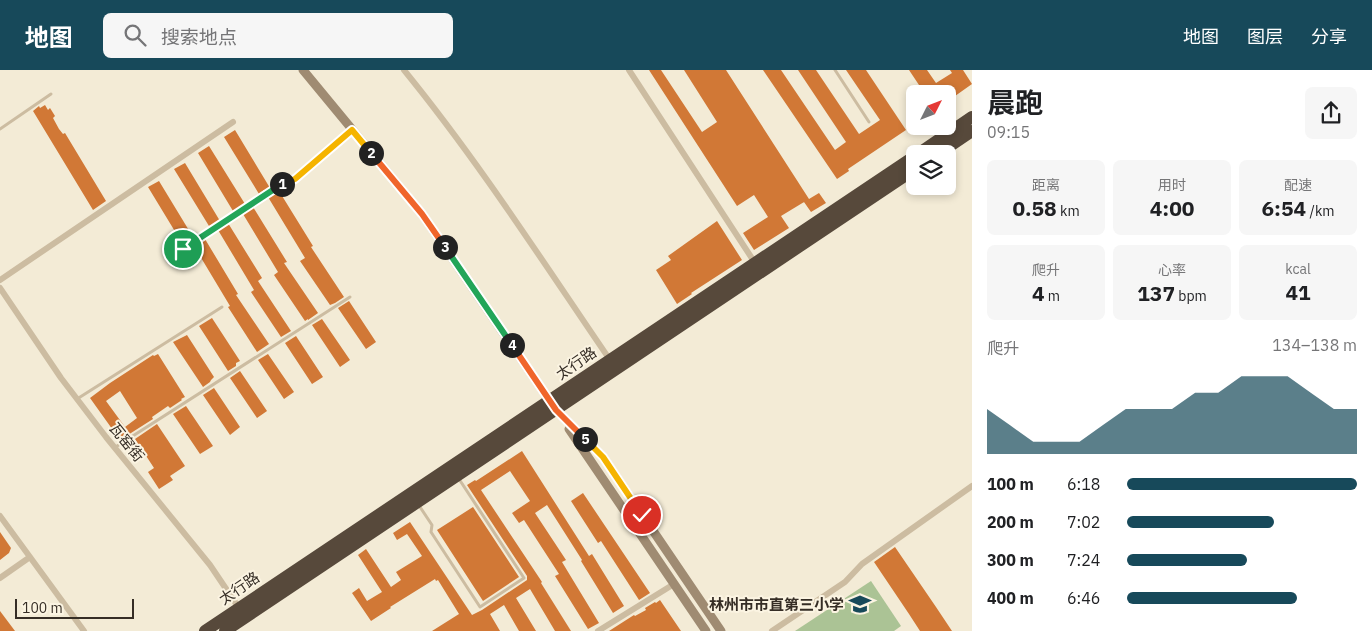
<!DOCTYPE html>
<html lang="zh">
<meta charset="utf-8">
<style>
:root{--surface:#fff;--page:#f6f6f6;--text:#202124;--muted:#757577;--accent:#17495a}
body{margin:0;font-family:"IBM Plex Sans","Noto Sans SC",sans-serif;background:var(--page);color:var(--text);height:100vh;display:flex;flex-direction:column;font-size:19px;white-space:nowrap}
*{box-sizing:border-box;margin:0}
p{font-size:16px;color:var(--muted)}
.icon{flex:none;width:28px;height:28px;fill:none;stroke:currentColor;stroke-width:2;stroke-linecap:round;stroke-linejoin:round}
.map{position:relative;flex:1;overflow:hidden}
.side{display:flex;flex-direction:column;background:var(--surface);width:400px}
.side>*{flex:none}
.needle{width:32px;rotate:48deg}
.buttons{position:absolute;left:906px;top:15px;display:grid;gap:10px}
.buttons a{display:grid;place-items:center;width:50px;height:50px;border-radius:8px;background:var(--surface);box-shadow:0 2px 8px #0003;font-size:25px}
.scale{position:absolute;left:15px;bottom:12px;width:119px;box-sizing:border-box;padding-left:5px;border:2px solid #352d25;border-top:0;font-size:14px;line-height:18px;white-space:nowrap;color:#352d25;-webkit-text-stroke:4px #fbf4e2;paint-order:stroke}
.pin{position:absolute;display:grid;place-items:center;width:42px;height:42px;color:#fff;margin:-21px;border:2px solid #fff;border-radius:50%;box-shadow:0 1px 5px #0007}
.km{position:absolute;width:25px;height:25px;margin:-12px;border-radius:50%;background:#222;color:#fff;font-size:14px;line-height:25px;text-align:center}
.round{display:grid;place-items:center;flex:none;width:52px;height:52px;border-radius:8px;background:var(--page)}
.summary{display:flex;align-items:center;justify-content:space-between;height:85px;padding:0 15px}
h1{font-size:28px;font-weight:700;line-height:38px}
.stats{display:grid;grid-template-columns:repeat(3,1fr);gap:8px;height:85px;padding:5px 15px}
.stats div{display:grid;align-content:center;border-radius:8px;background:var(--page);text-align:center}
.stats b{font-size:21px;font-weight:700}
.stats small{font-size:14px;font-weight:400}
.stats p{font-size:14px}
.chart{height:140px;padding:10px 15px}
.chart p{display:flex;justify-content:space-between}
.chart svg{width:100%;height:90px;margin-top:5px;fill:var(--accent);opacity:.7}
ul{padding:0 15px;list-style:none;font-size:16px}
li{display:grid;grid-template-columns:80px 60px 1fr;align-items:center;height:38px}
li i{height:12px;border-radius:6px;background:var(--accent)}
header{display:flex;align-items:center;gap:30px;box-sizing:border-box;height:70px;padding:0 25px;background:var(--accent);color:#fff}
header strong{font-size:24px}
nav{display:flex;gap:28px;margin-inline-start:auto;font-size:18px}
.search{width:350px;height:45px;background:var(--page);display:flex;align-items:center;gap:12px;box-sizing:border-box;padding:0 18px;border-radius:8px;color:var(--muted);font-size:19px}
main{display:flex;flex:1;min-height:0}
.map>svg:first-child{display:block}
.green{fill:#abc395}
.building{fill:#d17836;fill-rule:evenodd}
.lines{fill:none;stroke-linecap:round;stroke-linejoin:round}
.lane{stroke:#ccbca1;stroke-width:3}
.street{stroke:#ccbca1;stroke-width:6}
.secondary{stroke:#9f8b72;stroke-width:9}
.highway{stroke:#57493b;stroke-width:12}
.split-1-casing{stroke:#fff;stroke-width:10}
.split-2-casing{stroke:#fff;stroke-width:10}
.split-3-casing{stroke:#fff;stroke-width:10}
.split-4-casing{stroke:#fff;stroke-width:10}
.split-5-casing{stroke:#fff;stroke-width:10}
.split-6-casing{stroke:#fff;stroke-width:10}
.split-1{stroke:#22a559;stroke-width:6}
.split-2{stroke:#f5b400;stroke-width:6}
.split-3{stroke:#f0652b;stroke-width:6}
.split-4{stroke:#22a559;stroke-width:6}
.split-5{stroke:#f0652b;stroke-width:6}
.split-6{stroke:#f5b400;stroke-width:6}
.labels{text-anchor:middle;dominant-baseline:central;stroke-width:4;stroke-linejoin:round;paint-order:stroke}
.street-label{font-size:15px;fill:#352d25;stroke:#fbf4e2}
.poi-label{font-size:15px;font-weight:bold;fill:#352d25;stroke:#fbf4e2;text-anchor:end}
</style>
<header>
<strong>地图</strong>
<div class="search"><svg class="icon" aria-label="search" viewBox="0 0 24 24"><circle cx="10" cy="10" r="6"/><path d="M15 15l6 6"/></svg>搜索地点</div>
<nav><a>地图</a><a>图层</a><a>分享</a></nav>
</header>
<main>
<div class="map">
<svg width="972" height="561" viewBox="0 0 972 561">
<rect width="100%" height="100%" fill="#f3ebd6"/>
<!-- green -->
<path class="green" d="M871 511 901 556 894 561H795Z"/>
<!-- building -->
<path class="building" d="M649 0H661L702 62 717 52 684 0H726L809 129 781 146 789 158 754 180 743 163 768 147 754 125 737 136Z
M763 0H781L835 80 846 72 798 0H816L859 64 880 50 846 0H866L906 60 848 99 849 101 837 109Z
M909 0H927L936 13 952 3 950 0H963L972 14 948 31V24H925Z
M45 35 48 40 50 38 55 46 53 48 59 59 63 64 65 63 106 131 93 140 33 41 39 36 40 38Z
M235 60 270 118 265 121 264 120 259 124 224 67Z
M209 76 245 134 233 141 198 83Z
M185 93 220 151 214 154 209 156 174 99Z
M159 111 193 167 182 173 148 117Z
M279 121 313 176 311 177 344 227 335 233 330 235 300 191 305 188 268 127Z
M819 123 826 133 811 142 804 132Z
M253 137 287 192 284 193 318 243 308 250V249L305 251 274 205 278 202 243 144Z
M717 151 742 190 691 223 692 224 677 234 656 200 671 190 668 186Z
M228 153 262 208 258 211 291 261 281 267 251 222 254 220 218 160Z
M205 169 238 224 236 225 269 274 257 282 228 237 230 236 194 176Z
M349 231 376 272 366 279 338 238Z
M212 248 240 291 236 293V296L228 301 199 256Z
M322 249 350 290 340 297 312 255Z
M187 265 214 307 211 310 210 312 203 317 173 272Z
M296 266 323 307 312 314 285 273Z
M158 284 185 327 181 329 182 330 170 338 168 336 152 347 153 349 120 370 90 328 110 313 153 285 154 286ZM120 321 137 348 125 357 106 331Z
M268 284 294 322 284 329 258 290Z
M240 301 267 341 257 348 230 308Z
M214 318 240 357 230 365 203 325Z
M186 336 213 376 200 384 173 344Z
M157 354 185 396 170 406 173 410 159 419 148 402 154 398 135 369Z
M522 381 589 486 592 484 624 536 613 543 581 491 582 490 547 435 535 443 566 490 562 492 599 553 588 559 555 506 559 504 524 450 519 453 512 443 530 431 510 401 481 420 542 512 541 513 571 561H555L530 519 516 528 536 561H519L504 535 490 544 500 561H432L459 544 438 510 436 511 435 509 390 537 391 538 371 551 352 523 359 518 367 531 382 522 358 485 366 479 391 517 401 510 396 502 422 486 407 464 397 470 393 463 410 452 472 545 482 540 527 510V506L467 415 475 410 476 411Z
M583 423 650 523 639 530 601 471 598 473 571 431Z
M473 437 519 507 483 531 437 460Z
M0 462 11 478 9 483 0 490Z
M895 477 936 537 952 561H920L909 544 874 492Z
M660 530 681 561H609L634 545 635 546 646 540 645 538 655 532 656 533Z
M0 541 15 561H0Z"/>
<g class="lines">
<!-- lane -->
<path class="lane" d="M835 0 869 52
M0 59 51 24
M183 179 282 114 295 109 352 60
M77 329 222 237
M114 378 350 227
M418 434 432 455 431 462 480 537 524 508 459 409"/>
<!-- street -->
<path class="street" d="M404 0C479 92 543 192 610 290
M629 0 755 193
M0 210 233 52
M0 218 61 308 106 367 210 495 239 538
M0 446 84 561
M0 508 30 487
M598 561 674 514
M772 561 845 512 862 494 972 416"/>
<!-- secondary -->
<path class="secondary" d="M303 0 422 144 556 340 603 387 721 561
M569 359 706 561"/>
<!-- highway -->
<path class="highway" d="M918 84 972 47
M938 84 972 61
M205 561 915 86
M225 561 915 99"/>
</g>
<g class="lines">
<!-- split-1 casing -->
<g class="split-1-casing">
<path id="split-1" d="M183 179 282 114"/>
</g>
<!-- split-2 casing -->
<g class="split-2-casing">
<path id="split-2" d="M282 114 295 109 352 60 371 83"/>
</g>
<!-- split-3 casing -->
<g class="split-3-casing">
<path id="split-3" d="M371 83 422 144 445 177"/>
</g>
<!-- split-4 casing -->
<g class="split-4-casing">
<path id="split-4" d="M445 177 512 275"/>
</g>
<!-- split-5 casing -->
<g class="split-5-casing">
<path id="split-5" d="M512 275 556 340 585 369"/>
</g>
<!-- split-6 casing -->
<g class="split-6-casing">
<path id="split-6" d="M585 369 603 387 642 445"/>
</g>
<!-- split-1 -->
<use href="#split-1" class="split-1"/>
<!-- split-2 -->
<use href="#split-2" class="split-2"/>
<!-- split-3 -->
<use href="#split-3" class="split-3"/>
<!-- split-4 -->
<use href="#split-4" class="split-4"/>
<!-- split-5 -->
<use href="#split-5" class="split-5"/>
<!-- split-6 -->
<use href="#split-6" class="split-6"/>
</g>
<!-- icons -->
<defs>
<g id="school-bare" transform="scale(1.725)"><path d="M0-5L7-2L0 1L-7-2ZM-4 1L0 2.5L4 1V4Q0 6-4 4Z" fill="#17495a" stroke="#fbf4e2" stroke-width="2.5" paint-order="stroke"/></g>
</defs>
<g fill-rule="evenodd">
<use href="#school-bare" x="860" y="534"/>
</g>
<g class="labels">
<!-- street labels -->
<g class="street-label">
<text transform="translate(576 293) rotate(-34)">太行路</text>
<text transform="translate(127 372) rotate(51)">瓦窑街</text>
<text transform="translate(239 518) rotate(-34)">太行路</text>
</g>
<!-- poi labels -->
<g class="poi-label">
<text x="844" y="534">林州市市直第三小学</text>
</g>
</g>
</svg>
<div class="buttons">
<a><svg class="needle" viewBox="-14 -14 28 28"><path d="M0-13l5 13h-10z" fill="#e53935"/><path d="M0 13l5-13h-10z" fill="#757577"/></svg></a>
<a><svg class="icon" aria-label="layers" viewBox="0 0 24 24"><path d="M12 4l9 5-9 5-9-5zM3 14l9 5 9-5"/></svg></a>
</div>
<div class="scale">100 m</div>
<div class="pin" style="left:183px;top:179px;background:#1e9e55"><svg class="icon" aria-label="arrive" viewBox="0 0 24 24"><path d="M6 21V4h12l-3 4 3 4H6"/></svg></div>
<div class="pin" style="left:642px;top:445px;background:#d93025"><svg class="icon" aria-label="check" viewBox="0 0 24 24"><path d="M5 12l5 5 9-10"/></svg></div>
<b class="km" style="left:282px;top:114px">1</b>
<b class="km" style="left:371px;top:83px">2</b>
<b class="km" style="left:445px;top:177px">3</b>
<b class="km" style="left:512px;top:275px">4</b>
<b class="km" style="left:585px;top:369px">5</b>
</div>
<section class="side">
<div class="summary"><div><h1>晨跑</h1><p>09:15</p></div><a class="round"><svg class="icon" aria-label="share" viewBox="0 0 24 24"><path d="M12 15V3M7 8l5-5 5 5M5 13v7h14v-7"/></svg></a></div>
<div class="stats">
<div><p>距离</p><b>0.58<small> km</small></b></div>
<div><p>用时</p><b>4:00</b></div>
<div><p>配速</p><b>6:54<small> /km</small></b></div>
</div>
<div class="stats">
<div><p>爬升</p><b>4<small> m</small></b></div>
<div><p>心率</p><b>137<small> bpm</small></b></div>
<div><p>kcal</p><b>41</b></div>
</div>
<div class="chart"><p><span>爬升</span>134–138 m</p>
<svg viewBox="0 0 160 44" preserveAspectRatio="none"><path d="M0 44V22L10 30L20 38L30 38L40 38L50 30L60 22L70 22L80 22L90 14L100 14L110 6L120 6L130 6L140 14L150 22L160 22V44z"/></svg>
</div>
<ul>
<li><b>100 m</b>6:18<i style="width:100%"></i></li>
<li><b>200 m</b>7:02<i style="width:64%"></i></li>
<li><b>300 m</b>7:24<i style="width:52%"></i></li>
<li><b>400 m</b>6:46<i style="width:74%"></i></li>
</ul>
</section>
</main>
